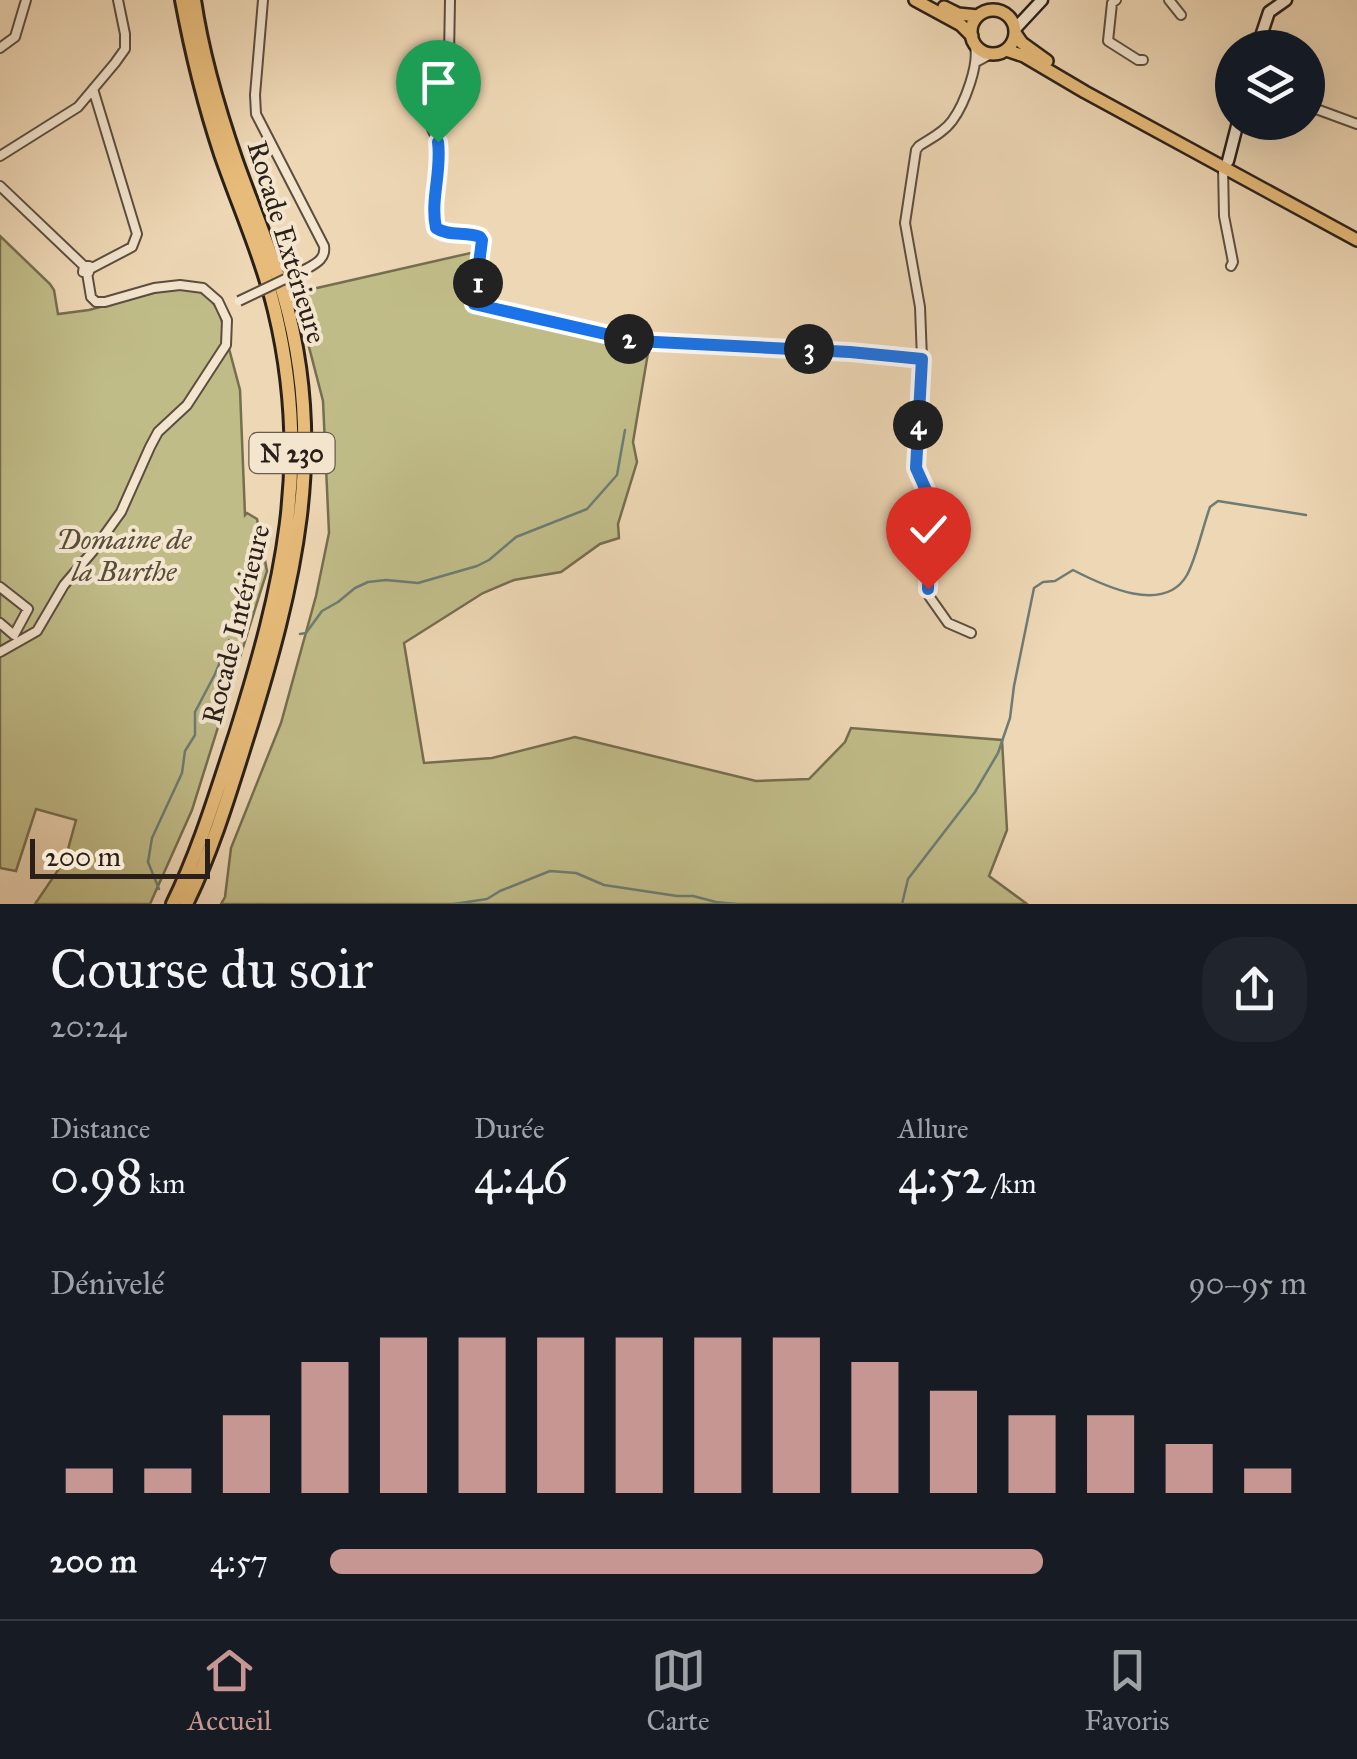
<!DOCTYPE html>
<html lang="fr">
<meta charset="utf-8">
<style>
:root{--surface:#171b24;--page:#20242c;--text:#f1f3f6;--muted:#9ea1a6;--line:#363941;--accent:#c59692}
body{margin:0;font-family:"IM FELL Great Primer",serif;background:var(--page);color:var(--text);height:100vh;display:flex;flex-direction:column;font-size:38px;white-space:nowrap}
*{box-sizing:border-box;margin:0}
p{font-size:32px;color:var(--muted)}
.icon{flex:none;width:55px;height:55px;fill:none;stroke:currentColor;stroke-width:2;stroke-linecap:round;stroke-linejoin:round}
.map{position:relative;height:904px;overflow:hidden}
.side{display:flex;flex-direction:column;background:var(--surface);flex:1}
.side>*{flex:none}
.fabs{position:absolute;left:1215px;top:30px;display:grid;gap:20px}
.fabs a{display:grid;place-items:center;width:110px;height:110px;border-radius:50%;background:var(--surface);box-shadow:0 10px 40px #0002;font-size:50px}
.scale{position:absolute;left:30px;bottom:25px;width:180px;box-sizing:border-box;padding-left:10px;border:5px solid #2a2019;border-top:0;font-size:28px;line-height:35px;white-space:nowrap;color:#2a2019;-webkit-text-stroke:8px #f4e5cf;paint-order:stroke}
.pin{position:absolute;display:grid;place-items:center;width:85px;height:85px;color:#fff;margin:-102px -42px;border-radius:50% 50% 50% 0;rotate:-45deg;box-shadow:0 0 10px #0007}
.pin .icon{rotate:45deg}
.km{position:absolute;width:50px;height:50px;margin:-25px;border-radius:50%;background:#222;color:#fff;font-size:28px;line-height:50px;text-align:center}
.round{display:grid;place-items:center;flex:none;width:105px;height:105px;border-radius:40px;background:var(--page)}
.head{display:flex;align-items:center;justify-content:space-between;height:170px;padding:0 50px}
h1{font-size:55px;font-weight:600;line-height:75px}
.metrics{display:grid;grid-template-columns:repeat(3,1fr);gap:15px;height:170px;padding:10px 50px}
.metrics div{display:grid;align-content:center}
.metrics b{font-size:50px;font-weight:600}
.metrics small{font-size:28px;font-weight:400}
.metrics p{font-size:28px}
.chart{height:280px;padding:20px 50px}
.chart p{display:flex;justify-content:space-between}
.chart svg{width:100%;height:180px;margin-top:10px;stroke:var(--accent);stroke-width:6}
ul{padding:0 50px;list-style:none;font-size:32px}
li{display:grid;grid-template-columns:160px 120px 1fr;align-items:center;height:75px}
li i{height:25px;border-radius:12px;background:var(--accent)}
.dock{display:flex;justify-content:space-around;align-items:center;height:140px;border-top:2px solid var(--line);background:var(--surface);font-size:28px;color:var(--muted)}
.dock a{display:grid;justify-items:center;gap:5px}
.dock .selected{color:var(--accent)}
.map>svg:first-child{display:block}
.green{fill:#c0bc88;stroke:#756e50;stroke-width:2.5}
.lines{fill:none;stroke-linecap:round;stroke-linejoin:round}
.stream{stroke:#6d7c74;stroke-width:2.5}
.street-casing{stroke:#5b4e40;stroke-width:12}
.secondary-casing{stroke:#2a2019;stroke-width:15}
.primary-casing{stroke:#2a2019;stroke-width:16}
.highway-casing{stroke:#2a2019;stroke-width:18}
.street{stroke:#f4e5cf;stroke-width:8}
.secondary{stroke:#f4e5cf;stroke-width:10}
.primary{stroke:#e7bc7a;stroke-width:11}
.highway{stroke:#e7bc7a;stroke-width:12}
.street-bridge-casing{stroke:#5b4e40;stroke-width:12;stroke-linecap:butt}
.street-bridge{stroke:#f4e5cf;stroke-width:8}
.route-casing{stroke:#fff;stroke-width:20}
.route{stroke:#1a73e8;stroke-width:12}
.labels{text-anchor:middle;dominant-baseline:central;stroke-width:8;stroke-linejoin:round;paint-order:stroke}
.shield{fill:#f4e5cf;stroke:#675b50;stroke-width:2.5}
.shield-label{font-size:25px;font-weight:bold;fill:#2a2019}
.street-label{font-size:28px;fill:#2a2019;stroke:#f4e5cf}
.park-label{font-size:28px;font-style:italic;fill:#574f3a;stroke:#f4e5cf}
</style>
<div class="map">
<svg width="1357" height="904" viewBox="0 0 1357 904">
<rect width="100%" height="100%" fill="#eed7b5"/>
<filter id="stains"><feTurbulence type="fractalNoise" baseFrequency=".002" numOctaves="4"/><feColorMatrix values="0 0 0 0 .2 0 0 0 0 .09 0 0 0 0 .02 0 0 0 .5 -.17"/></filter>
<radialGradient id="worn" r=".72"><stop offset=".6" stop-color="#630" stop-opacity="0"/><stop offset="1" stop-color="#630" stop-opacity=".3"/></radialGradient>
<!-- green -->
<path class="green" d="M0 236 50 284 54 290 58 314 89 310 168 289 185 288 197 290 208 296 219 311 240 390 245 515 247 513 257 519 267 571 192 810 150 904H35L65 860 76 820 36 809 16 871 0 868Z
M475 252 470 309 649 347 633 442 637 462 618 524 619 538 600 544 561 572 514 580 483 593 404 643 424 763 492 758 575 737 756 781 809 779 845 742 851 728 1002 740 1007 830 989 876 1027 904H221L225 897 231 848 281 723 316 596 329 533 323 401 295 293Z"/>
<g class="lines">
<!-- stream -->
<path class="stream" d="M300 634 306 633 322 611 338 602 355 588 368 582 386 580 418 583 477 566 489 560 516 537 587 509 617 475 625 430
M159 889 148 862 152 838 182 773 185 751 195 735V712L215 674 229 640
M454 904 487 899 500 891 550 871 576 873 604 885 677 896H693L716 902 736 904
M902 904 908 879 975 792 998 753 1010 718 1014 686 1034 588 1043 582 1055 581 1073 570C1104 586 1164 615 1187 575 1196 559 1203 526 1210 507L1218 501 1306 515"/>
<!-- street casing -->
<g class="street-casing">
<path id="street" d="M263 0 255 95 256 114 324 246C326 258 317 263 308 268
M450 0 449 55 432 117V129L438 141 441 161 434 218 436 229C449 237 466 231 480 237L482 240 474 304 636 341 850 351 922 359
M1116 0 1112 3 1108 41 1138 60H1143
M1169 0 1181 15
M0 48 15 37 26 0
M976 62 991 54
M1308 106 1357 124
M0 156 78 107 115 63 125 49V34L118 0
M1223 167 1224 216 1233 262 1231 266
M0 186 84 266 83 272H89V266H84
M90 269 132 247 137 234 93 89
M0 587 28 609 14 635 0 623
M971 633 948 623 929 596 928 589 930 499 916 468 922 359 920 307 905 223 916 150 919 146C930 139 944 132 952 121 964 105 981 62 974 43
M0 652 37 631 64 585 93 551 121 512 150 447 158 432 187 405 226 345 227 320 218 301 203 288 180 285 154 288 105 302H96L91 297 87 273"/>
</g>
<!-- secondary casing -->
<g class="secondary-casing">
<path id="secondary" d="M1015 29 1042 0
M1257 48 1269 12 1286 0
M1228 161 1238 122"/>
</g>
<!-- primary casing -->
<g class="primary-casing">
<path id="primary" d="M915 0 961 25 972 36
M944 7 958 14 978 16
M971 32a22 22 0 1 1 44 0a22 22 0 1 1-44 0Z
M1015 33 1022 43 1047 61
M1006 50 1024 56 1085 92 1357 240"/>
</g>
<!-- highway casing -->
<g class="highway-casing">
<path id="highway" d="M173 904C200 849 217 791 236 734 282 587 312 465 275 311 262 257 239 206 221 154 204 103 192 53 182 0
M186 904C213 849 230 791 248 734 294 586 328 450 284 296 271 250 252 206 236 161 218 109 202 55 194 0"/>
</g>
<!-- street -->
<use href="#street" class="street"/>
<!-- secondary -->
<use href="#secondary" class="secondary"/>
<!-- primary -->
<use href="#primary" class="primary"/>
<!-- highway -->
<use href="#highway" class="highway"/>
<!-- street-bridge casing -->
<g class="street-bridge-casing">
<path id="street-bridge" d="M239 301 308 268"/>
</g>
<!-- street-bridge -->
<use href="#street-bridge" class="street-bridge"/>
</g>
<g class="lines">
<!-- route casing -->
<g class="route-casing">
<path id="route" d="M438 142C442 171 430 200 436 228 449 237 466 231 480 237L482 240 474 304 636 341 850 352 922 359 916 468 930 499 928 589"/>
</g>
<!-- route -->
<use href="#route" class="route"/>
</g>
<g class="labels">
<!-- shield labels -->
<rect class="shield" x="249.5" y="433" width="85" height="40" rx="8"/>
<g class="shield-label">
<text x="292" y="453">N 230</text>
</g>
<!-- street labels -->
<g class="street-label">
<text transform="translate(287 242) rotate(73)">Rocade Extérieure</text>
<text transform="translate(236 624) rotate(-76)">Rocade Intérieure</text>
</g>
<!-- park labels -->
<g class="park-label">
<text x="124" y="539">Domaine de<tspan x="124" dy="32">la Burthe</tspan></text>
</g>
</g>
<rect width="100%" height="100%" filter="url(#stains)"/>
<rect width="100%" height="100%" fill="url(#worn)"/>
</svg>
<div class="fabs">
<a><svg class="icon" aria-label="layers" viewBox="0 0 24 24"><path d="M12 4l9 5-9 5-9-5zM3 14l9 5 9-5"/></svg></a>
</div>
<div class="scale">200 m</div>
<div class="pin" style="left:438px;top:142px;background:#1e9e55"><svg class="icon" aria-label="arrive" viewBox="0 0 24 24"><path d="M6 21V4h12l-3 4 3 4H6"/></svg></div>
<div class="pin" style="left:928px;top:589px;background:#d93025"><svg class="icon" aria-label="check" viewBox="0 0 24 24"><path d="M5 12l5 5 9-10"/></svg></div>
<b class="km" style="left:478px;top:283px">1</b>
<b class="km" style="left:629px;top:339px">2</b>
<b class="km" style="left:809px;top:349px">3</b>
<b class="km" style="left:918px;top:425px">4</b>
</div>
<section class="side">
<div class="head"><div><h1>Course du soir</h1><p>20:24</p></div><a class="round"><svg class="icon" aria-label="share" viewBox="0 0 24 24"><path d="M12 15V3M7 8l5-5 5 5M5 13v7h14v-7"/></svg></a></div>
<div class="metrics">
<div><p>Distance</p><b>0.98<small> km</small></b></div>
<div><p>Durée</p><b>4:46</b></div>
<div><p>Allure</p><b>4:52<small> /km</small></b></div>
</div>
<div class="chart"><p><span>Dénivelé</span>90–95 m</p>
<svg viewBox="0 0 160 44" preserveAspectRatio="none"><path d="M5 44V38M15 44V38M25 44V25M35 44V12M45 44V6M55 44V6M65 44V6M75 44V6M85 44V6M95 44V6M105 44V12M115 44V19M125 44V25M135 44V25M145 44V32M155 44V38"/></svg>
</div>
<ul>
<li><b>200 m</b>4:57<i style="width:73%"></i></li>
</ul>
</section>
<nav class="dock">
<a class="selected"><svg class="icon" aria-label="home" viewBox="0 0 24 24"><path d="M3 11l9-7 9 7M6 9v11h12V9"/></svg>Accueil</a>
<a><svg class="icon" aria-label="map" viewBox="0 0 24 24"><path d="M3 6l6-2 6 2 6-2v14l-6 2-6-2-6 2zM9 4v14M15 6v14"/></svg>Carte</a>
<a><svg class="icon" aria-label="saved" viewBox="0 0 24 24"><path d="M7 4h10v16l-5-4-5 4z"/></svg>Favoris</a>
</nav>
